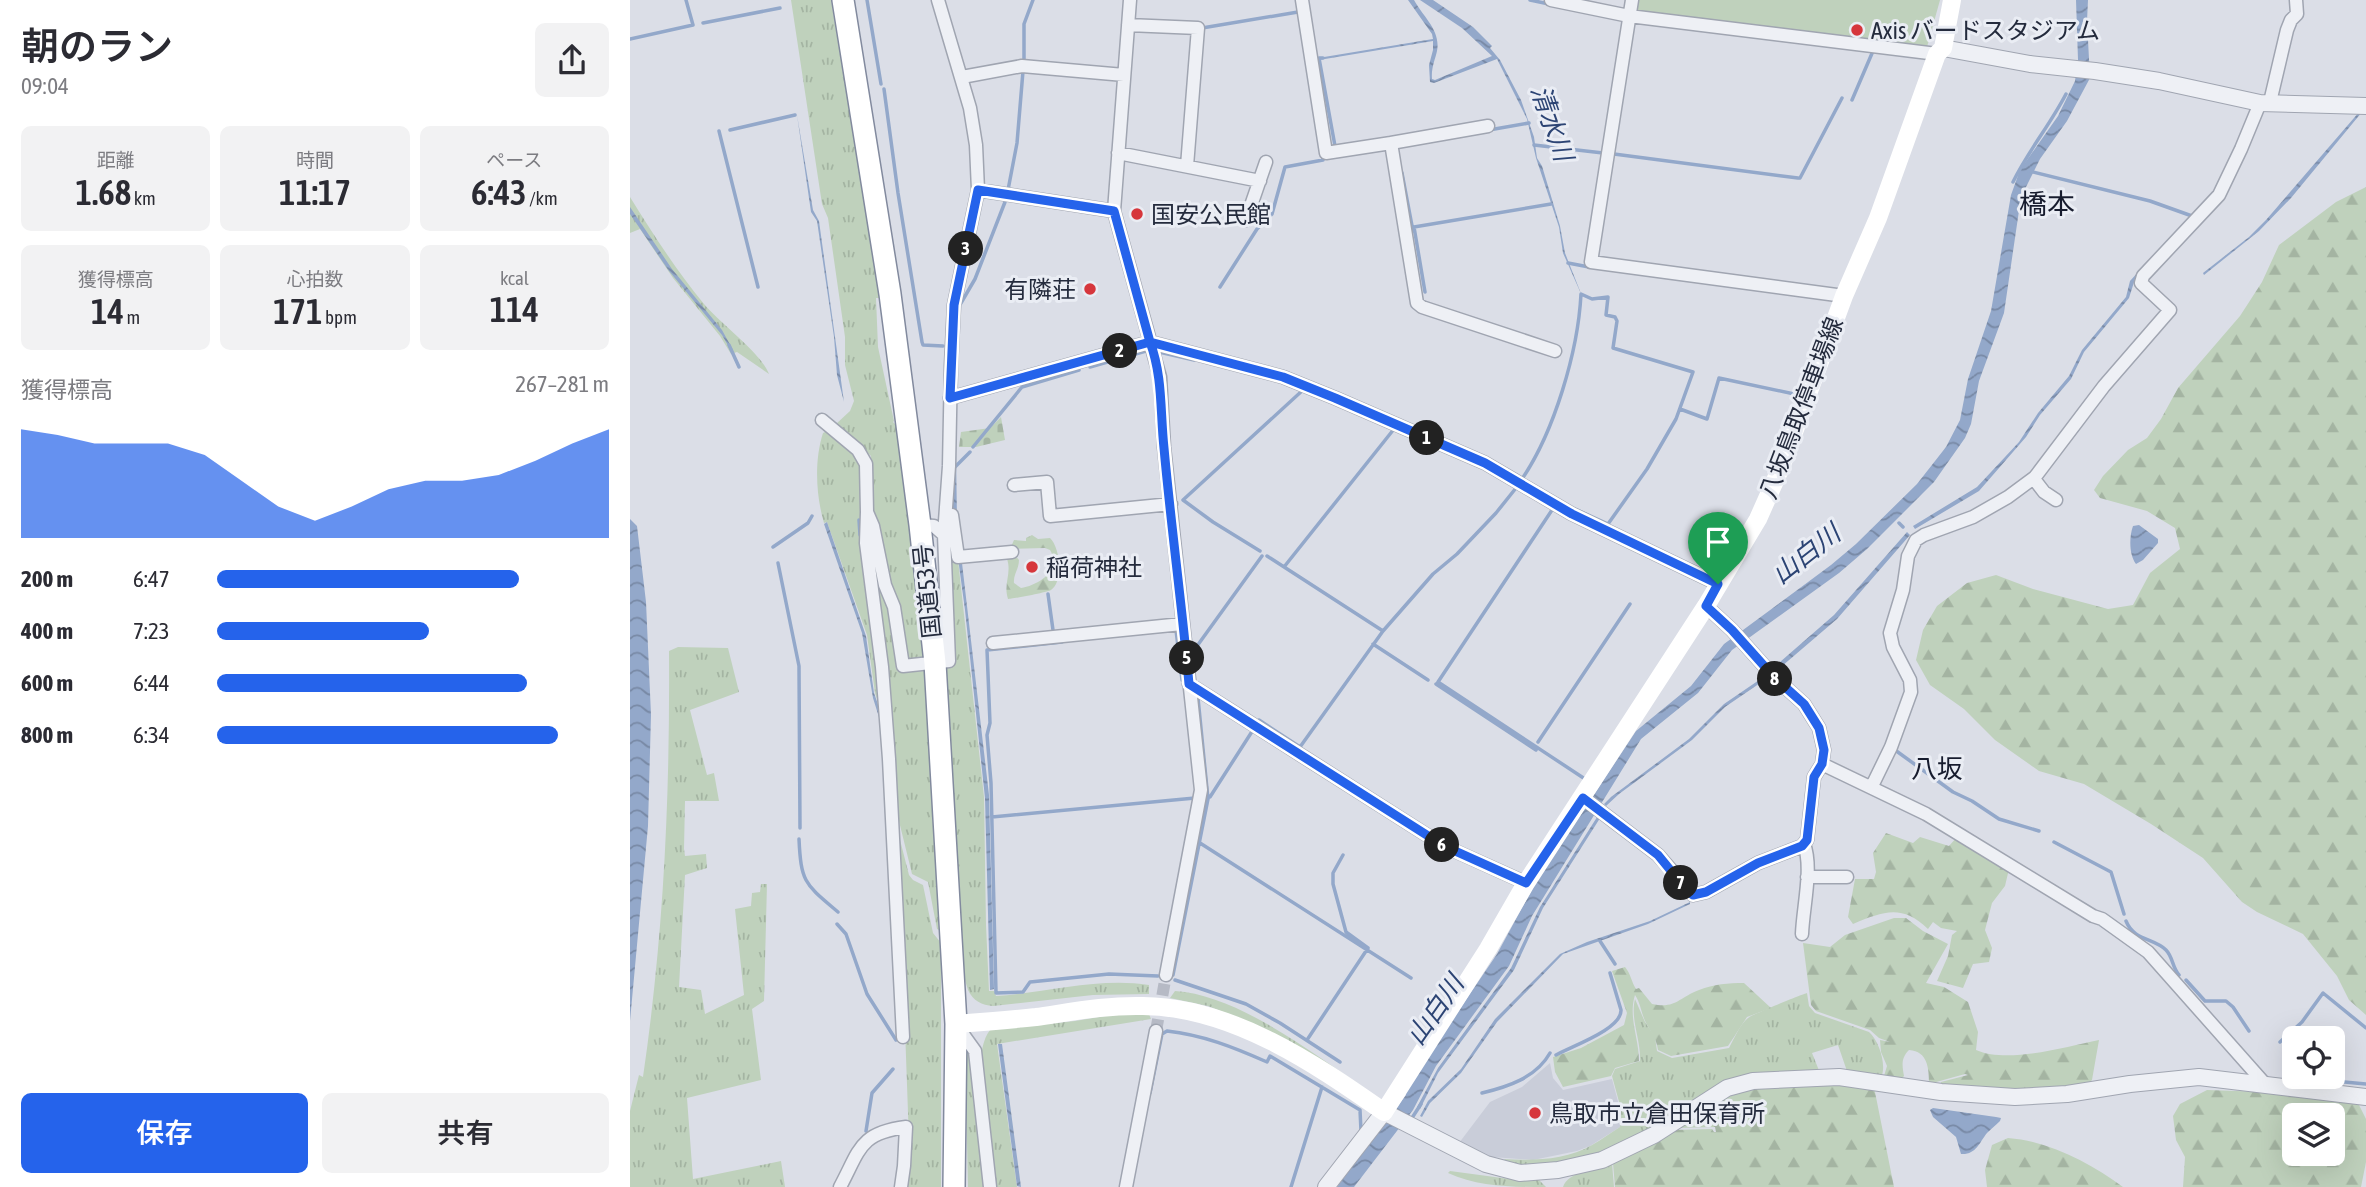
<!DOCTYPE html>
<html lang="ja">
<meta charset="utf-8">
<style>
:root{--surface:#fff;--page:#f2f2f3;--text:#2b2b33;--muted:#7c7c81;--accent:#2563eb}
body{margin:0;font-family:"Asap Condensed","Noto Sans JP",sans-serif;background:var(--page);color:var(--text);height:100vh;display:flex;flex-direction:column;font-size:26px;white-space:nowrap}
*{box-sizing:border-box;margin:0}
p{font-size:23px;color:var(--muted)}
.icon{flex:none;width:38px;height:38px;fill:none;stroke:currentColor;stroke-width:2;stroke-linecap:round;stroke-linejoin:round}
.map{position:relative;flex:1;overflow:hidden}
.panel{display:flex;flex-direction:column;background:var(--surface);width:630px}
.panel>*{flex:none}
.fabs{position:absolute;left:1652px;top:1026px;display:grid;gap:14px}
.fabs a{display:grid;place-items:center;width:63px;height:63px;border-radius:10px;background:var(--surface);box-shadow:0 7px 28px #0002;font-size:35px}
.pin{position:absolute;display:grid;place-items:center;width:60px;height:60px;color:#fff;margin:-72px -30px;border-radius:50% 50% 50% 0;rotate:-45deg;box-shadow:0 0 7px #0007}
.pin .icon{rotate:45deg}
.km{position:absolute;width:35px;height:35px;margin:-18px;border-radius:50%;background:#222;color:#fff;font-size:19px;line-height:35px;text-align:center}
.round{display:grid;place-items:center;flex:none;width:74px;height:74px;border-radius:10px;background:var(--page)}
.head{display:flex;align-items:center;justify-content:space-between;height:119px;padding:0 21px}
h1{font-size:38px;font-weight:600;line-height:52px}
.stats{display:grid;grid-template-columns:repeat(3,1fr);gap:10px;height:119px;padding:7px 21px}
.stats div{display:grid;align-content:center;border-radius:10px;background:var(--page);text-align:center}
.stats b{font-size:35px;font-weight:600}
.stats small{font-size:19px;font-weight:400}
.stats p{font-size:19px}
.chart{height:196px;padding:14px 21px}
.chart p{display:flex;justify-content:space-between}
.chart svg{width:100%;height:126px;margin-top:7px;fill:var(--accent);opacity:.7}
.action{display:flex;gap:14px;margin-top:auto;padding:14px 21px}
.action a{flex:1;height:80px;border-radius:10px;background:var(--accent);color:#fff;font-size:28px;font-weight:600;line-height:80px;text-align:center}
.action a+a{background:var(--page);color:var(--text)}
ul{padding:0 21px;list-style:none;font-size:23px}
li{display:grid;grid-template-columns:112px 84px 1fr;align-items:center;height:52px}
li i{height:18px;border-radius:9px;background:var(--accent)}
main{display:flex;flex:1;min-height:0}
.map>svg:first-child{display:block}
.built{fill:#c9cdd9}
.grass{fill:url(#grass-tufts)}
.forest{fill:url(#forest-firs);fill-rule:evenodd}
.cemetery{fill:url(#cemetery-stones)}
.pitch{fill:#bfd1bc}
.water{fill:url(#water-waves)}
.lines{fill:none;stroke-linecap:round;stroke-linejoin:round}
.stream{stroke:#93a8ca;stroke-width:3.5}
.minor-tunnel{stroke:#b6bac5;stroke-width:12;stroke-dasharray:12 6;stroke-linecap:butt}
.minor-casing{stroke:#a0a5b1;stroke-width:15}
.tertiary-casing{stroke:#a0a5b1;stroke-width:18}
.trunk-casing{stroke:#828a9e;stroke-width:24}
.minor{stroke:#eef0f5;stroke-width:12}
.tertiary{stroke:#eef0f5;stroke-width:16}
.secondary{stroke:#fff;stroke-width:18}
.trunk{stroke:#fff;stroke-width:21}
.route-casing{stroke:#fff;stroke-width:14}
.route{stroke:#2563eb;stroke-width:9}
.poi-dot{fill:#d6363c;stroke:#eaedf4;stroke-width:2.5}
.labels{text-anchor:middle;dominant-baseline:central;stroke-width:6;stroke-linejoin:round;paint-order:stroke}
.poi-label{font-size:24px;fill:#242b3d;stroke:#eaedf4;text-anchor:start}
.street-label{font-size:24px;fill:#242b3d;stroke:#eaedf4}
.water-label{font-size:26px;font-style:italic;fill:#2c4474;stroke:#eaedf4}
.neighbourhood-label{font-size:26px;fill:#171c2e;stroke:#eaedf4}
.quarter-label{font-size:28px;fill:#171c2e;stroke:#eaedf4}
</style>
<main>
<section class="panel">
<div class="head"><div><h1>朝のラン</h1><p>09:04</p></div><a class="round"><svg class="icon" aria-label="share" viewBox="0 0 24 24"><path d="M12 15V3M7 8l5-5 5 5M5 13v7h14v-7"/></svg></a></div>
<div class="stats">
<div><p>距離</p><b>1.68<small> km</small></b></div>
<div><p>時間</p><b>11:17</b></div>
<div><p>ペース</p><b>6:43<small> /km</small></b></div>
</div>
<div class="stats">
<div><p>獲得標高</p><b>14<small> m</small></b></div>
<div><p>心拍数</p><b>171<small> bpm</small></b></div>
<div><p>kcal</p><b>114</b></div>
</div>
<div class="chart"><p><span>獲得標高</span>267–281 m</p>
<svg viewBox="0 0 160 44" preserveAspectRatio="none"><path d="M0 44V6L10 8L20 11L30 11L40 11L50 15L60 24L70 33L80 38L90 33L100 27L110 24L120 24L130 22L140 17L150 11L160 6V44z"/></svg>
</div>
<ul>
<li><b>200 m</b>6:47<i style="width:77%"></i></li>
<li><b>400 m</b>7:23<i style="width:54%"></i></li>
<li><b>600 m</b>6:44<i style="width:79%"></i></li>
<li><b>800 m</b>6:34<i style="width:87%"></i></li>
</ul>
<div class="action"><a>保存</a><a>共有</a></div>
</section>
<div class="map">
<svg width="1736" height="1187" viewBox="0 0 1736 1187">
<defs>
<pattern id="grass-tufts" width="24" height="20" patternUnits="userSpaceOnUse" patternTransform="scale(1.75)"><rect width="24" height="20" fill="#bfd1bc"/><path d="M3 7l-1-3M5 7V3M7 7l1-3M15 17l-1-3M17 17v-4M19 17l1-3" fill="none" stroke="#a4b4a2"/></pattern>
<pattern id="forest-firs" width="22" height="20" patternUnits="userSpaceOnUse" patternTransform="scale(1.75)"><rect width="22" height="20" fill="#bfd1bc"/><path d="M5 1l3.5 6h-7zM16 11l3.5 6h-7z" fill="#a4b4a2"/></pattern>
<pattern id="cemetery-stones" width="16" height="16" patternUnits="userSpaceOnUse" patternTransform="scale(1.75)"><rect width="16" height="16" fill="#bfd1bc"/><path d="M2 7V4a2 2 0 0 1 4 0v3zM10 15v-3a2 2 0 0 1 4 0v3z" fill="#a4b4a2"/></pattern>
<pattern id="water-waves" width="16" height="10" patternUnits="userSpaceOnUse" patternTransform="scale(1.75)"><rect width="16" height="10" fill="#93a8ca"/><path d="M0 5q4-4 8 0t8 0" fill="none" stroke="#7889a5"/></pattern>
</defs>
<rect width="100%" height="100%" fill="#dbdee7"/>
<!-- built -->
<path class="built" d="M920 1063 923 1078 933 1090 982 1079 990 1109V1127L960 1146 947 1151 903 1160 862 1157 829 1143 860 1102 892 1087Z"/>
<!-- grass -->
<path class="grass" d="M161 0H201L250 298H246L248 347 264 421 263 422 268 427 295 659 281 661 275 658C259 592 238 525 241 456L206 424 220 411 224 401 215 365V337L198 218 192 204Z
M0 197C23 234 46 270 74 304 90 323 131 353 139 374L107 352 101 354 90 336 43 278 10 229 0 233Z
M199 430 226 453 232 464 254 721 245 693 237 635 197 522 194 523C186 496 184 461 193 433Z
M320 521 328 560 354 797 356 925 359 991H364L366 996C416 993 468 977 519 985V994L463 995 363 1006C352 1005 343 1001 338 990 330 968 332 939 330 915 325 833 321 750 316 668L323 667 319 581Z
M239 526 267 636 270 672 296 671 309 930 307 929 298 882 282 874 266 809Z
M48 647 98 648 109 692 60 710 77 775 84 773 89 801H55L54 849 55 856 76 854 77 868 55 875 49 987 71 990 75 1014 114 995 105 909 121 906 122 893 130 892 131 884H137L134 1001 122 1009 131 1080 57 1098 63 1179 151 1161 155 1187H0V1111L9 1075 13 1077C34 933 40 796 39 651Z
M268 832 279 875 283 880 293 885 303 933 311 943V1187H274L279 1141Z
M545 991C609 995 683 1054 736 1089L630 1027 578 1006 540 998Z
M1177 993 1179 1006 1185 1013 1239 1032C1249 1041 1256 1063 1252 1075L1218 1074 1208 1045 1182 1053 1190 1073H1147L1036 1119 997 1143 954 1160 907 1164H878L874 1159C903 1161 936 1160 962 1145 971 1140 980 1133 990 1127L991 1109 982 1076 985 1069 1010 1061C1011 1039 1000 1020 1005 999L1015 1022 1025 1037 1027 1051 1042 1058 1099 1048C1104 1039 1110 1024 1118 1018 1121 1015 1173 994 1177 993Z
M517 1009 521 1019 367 1044 387 1187H364C359 1151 338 1057 360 1030L445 1021Z
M335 1053H340L357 1187H338Z
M982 1163 984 1187H933C938 1171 967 1170 982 1163Z
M820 1171 887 1180 908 1179 916 1187C882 1187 848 1187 818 1173Z"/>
<!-- forest -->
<path class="forest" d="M1736 187V1015L1719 1000 1707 976 1673 934 1627 912 1612 902 1573 858 1521 824 1454 784 1409 771 1365 740 1334 709 1300 685 1286 660 1293 630 1307 606 1337 583 1366 575 1403 589 1478 609 1503 605 1520 573 1550 549 1545 528 1517 511 1470 498 1464 490 1473 476 1498 450 1517 438 1531 419 1548 388 1610 316 1632 282 1649 245 1706 202Z
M402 535 408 539 420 538C430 547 434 581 421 590 419 592 382 599 378 599 373 584 382 573 377 559L379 555 384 554 389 560C389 569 383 575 384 583L391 588C409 585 432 570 420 550L415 548 380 549 384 540 396 541V538Z
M1256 833 1283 843 1290 837 1319 846 1327 837 1379 869 1375 886 1362 903 1355 930 1362 948 1359 962 1343 964 1333 988 1307 981 1318 956 1322 935 1327 931 1311 928 1303 922 1298 929C1272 904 1254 911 1223 924L1218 917 1225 879H1244L1246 872 1243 853Z
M1264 918H1276L1293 931 1318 944 1296 983 1314 987 1338 1002 1348 1032 1346 1050C1378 1064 1435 1047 1469 1040L1462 1080 1458 1084 1377 1093 1310 1086 1311 1082 1338 1075 1335 1074 1299 1084C1299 1069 1298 1051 1279 1050 1271 1058 1272 1065 1274 1076L1271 1079 1254 1076 1257 1066 1251 1052 1250 1040 1260 1042 1249 1038 1240 1030 1186 1011 1181 1005 1173 943 1200 947 1215 935Z
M995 967C1001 974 1001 981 1006 989L1009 988 1022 1004C1046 1009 1048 998 1069 990 1084 984 1098 983 1114 983L1141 1008 1117 1017 1098 1046 1041 1056 1028 1050C1026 1038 1022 1034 1016 1023 1011 1013 1011 1004 1005 995 998 1017 1009 1038 1009 1061L985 1068 981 1076 933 1087 925 1072 923 1057 951 1048 994 1025 997 1013 982 971Z
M1189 1085 1244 1087 1264 1187H985L983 1163 1042 1130 1082 1129 1084 1132H1086L1085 1127 1045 1128 1093 1099 1109 1093 1125 1089Z
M1577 1090 1667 1093 1728 1103 1736 1119V1162L1731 1187H1553L1555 1157 1546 1140 1543 1116 1550 1104ZM1664 1115H1703V1153H1664Z
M1378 1138C1419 1141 1460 1163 1493 1187H1357L1355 1170 1362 1145Z"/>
<!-- cemetery -->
<path class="cemetery" d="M371 417 375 440 346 447H329L331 432 360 428Z"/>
<!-- pitch -->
<path class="pitch" d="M1005 0H1310L1297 47 1007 12 1004 8Z"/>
<!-- water -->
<path class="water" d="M778 0H784C793 17 811 30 807 51 805 60 801 68 802 79L805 80 862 56 832 28 790 0H803L843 27 862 46 860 48 870 60 891 100 904 137 907 158 912 166 930 226 935 253 952 296 933 253 929 227 906 158 897 119 867 59 804 83 800 82 799 65 803 50V41L689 60 688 58 803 39 802 34Z
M1446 0H1458L1457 21 1460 78 1437 121 1410 159 1391 197 1374 313 1349 381 1341 424 1335 438 1304 482 1237 549 1209 573 1102 650 1068 693 1011 739 902 916 879 966 806 1066 783 1110 724 1187H707L776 1095 774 1091 867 954 905 884 1006 731 1061 686 1094 644 1201 565 1226 544 1287 484 1316 447 1330 420 1338 379 1361 311 1381 195 1390 170 1428 116 1445 81 1448 60Z
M1730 111 1732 112 1661 198 1629 231 1574 275 1573 273 1619 237 1636 220Z
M167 115 183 210 189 221 214 402 207 375 204 337 187 221 181 212Z
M0 207 42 269 92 330 103 350 100 349 92 335 39 271 0 214Z
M1565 215 1505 279 1499 298 1454 352 1441 379 1410 415 1396 437 1349 491 1285 529 1283 526 1347 487 1389 442 1408 413 1439 376 1452 350 1496 297 1500 281 1540 237Z
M326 452 327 520 359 795 364 989 360 990 355 798 335 610 323 521V453Z
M0 519 7 526 16 602 21 715 18 826 0 1021Z
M197 522 236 636 244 693 252 716 259 816H255L252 727 243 698 232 633 194 524Z
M1509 525 1528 539V543L1513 560 1506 564C1499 555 1499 537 1503 526Z
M1277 532 1280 535 1207 619 1145 672 1142 669 1204 615Z
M1135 676 1136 679 1095 707 1062 740 989 794 976 806 974 804 981 797 1059 739 1094 704Z
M969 814 972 815 913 908 884 970 808 1073 790 1109 787 1107 808 1068 881 968 910 907Z
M1060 902V904L1018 924 933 954 867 1022 831 1073 800 1103 792 1117 790 1116 798 1101 831 1069 865 1019 930 954 957 942 1020 921Z
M368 1044H372L391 1187 387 1186Z
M1303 1108 1366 1117 1371 1118 1370 1121C1366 1125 1361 1129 1357 1133 1349 1143 1346 1155 1331 1154L1326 1137 1303 1117 1300 1110Z"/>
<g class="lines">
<!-- stream -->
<path class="stream" d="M237 0 251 84
M900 0 919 4
M73 23 150 8
M572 28 668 12
M0 39 63 25 56 0
M693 58H689L705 146
M394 63V24L403 0
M254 89 268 193 292 342 293 345 313 346
M1222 100 1243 51H1240
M100 130 165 115
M859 130 899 123
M89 131 128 287
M904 145 973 153
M984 154 1168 178
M1399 171 1520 201 1562 216
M772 173 783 231
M1170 178 1212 98
M1383 182C1398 151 1420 125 1436 94
M378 190 387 143 393 71
M938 263 959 267
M590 287 627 229 642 214 655 167 693 160 692 154
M795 292 784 227 921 204
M331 303 345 279 375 202
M99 345 109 367
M529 352 564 360
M460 367 516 351
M1050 409 1077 419 1089 378 1169 395 1170 393
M343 447 392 387 449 370
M324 468 340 452
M892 479C924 432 948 352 951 294L962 299 978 297 976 315 985 317 987 321 983 348 1063 372 1046 419 1017 469 978 524 945 509
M924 507 808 682 955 779
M229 520 230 535
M1269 523 1273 527
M143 547 178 523 182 516
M630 551 583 522 553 500 673 390
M637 556 753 631
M148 563 169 666 170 828
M654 567 764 429
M418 594 423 630
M544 630H546L552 680
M432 642 357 650 360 723 357 735 361 783 366 993 393 992 400 982 410 981 479 974 528 976
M743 644 798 680
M563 657 562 653 632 556
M806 684 906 750
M629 720 670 747 753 631 803 574 827 554 866 513 886 488
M908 742 1000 604
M1265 750 1323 792 1342 801 1369 819 1409 831
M578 797H580L623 730
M362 817 565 798
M169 839C171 883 175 884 208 912
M1424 842 1481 872 1494 914
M570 843 781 978
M1496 921C1504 941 1524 938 1536 950 1543 957 1542 967 1549 975
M207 924 216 934 237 994 266 1040
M970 941 985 964
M543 975 578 799 568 698
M545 980 616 1004 650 1023 710 1062
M1556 980 1575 1001H1596L1603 1007 1619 1031
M677 1040 738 948 716 932 703 884V873L713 855
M1650 1042 1672 1022 1693 993 1736 1028
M926 1055C942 1046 992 1029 991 1010L980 973
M1661 1072H1664
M1680 1076 1693 1080 1736 1084
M520 1093 532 1034 537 1031C573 1035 603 1047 637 1062L640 1056 730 1110 731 1131
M852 1093C877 1087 906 1078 920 1053
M780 1121 791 1104
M236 1131 242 1093 263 1069
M661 1187 692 1087"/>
<!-- minor-tunnel -->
<path class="minor-tunnel" d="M526 1031 536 975"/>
<!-- minor casing -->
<g class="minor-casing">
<path id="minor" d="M500 0 484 211 530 377 534 447 571 790 536 975
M672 0 696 153 761 143 787 303 792 307 925 351
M921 0 999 16 1307 54
M1002 0 961 262 1214 296
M498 25 568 28 557 166
M332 77 392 66 494 75
M1640 102 1657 30 1661 20 1667 14 1666 0
M761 143 858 126
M488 153 630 181
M348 190 484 211
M616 220 636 162
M320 398 520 342 653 377 705 398 855 463 942 514 1088 584
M192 420 228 450 236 464 237 512 243 526 255 585 264 607 273 666 319 661 314 535
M1404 479 1414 492 1426 500
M384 485 417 482 420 516 541 504
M237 512 236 543 252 667 259 759 273 1037
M322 515 328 557 382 552
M290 525 304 526 314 535 319 466 321 365 324 305 348 190 346 145 340 108 308 0
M363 643 552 624
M559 684 814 846 896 883
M1192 764 1296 814 1463 916 1472 919 1518 952 1635 1084
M1242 786 1261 747 1281 692 1280 680 1263 647 1260 633 1273 590 1278 556 1286 540 1294 535 1343 517 1378 497 1405 477 1474 386 1540 310 1511 283 1513 276 1589 195 1611 149 1630 103
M953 798 1028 855 1063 895 1076 892 1128 863 1172 846 1177 840 1184 777 1192 764 1194 750 1189 728 1174 704 1144 677 1102 630 1076 606
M1177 877H1217
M1172 934C1173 907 1183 868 1174 844
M327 1026 345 1051 360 1187
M210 1187C230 1150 229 1133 276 1127L274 1166 271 1187
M496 1187 526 1031"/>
</g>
<!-- tertiary casing -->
<g class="tertiary-casing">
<path id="tertiary" d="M1313 48 1400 64 1465 71 1529 81 1630 103 1736 106
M696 1187 754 1112 856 1164 890 1173 928 1170 972 1160 1024 1135 1097 1088 1123 1081 1209 1077 1311 1092 1385 1097 1437 1094 1500 1084 1569 1077 1736 1097"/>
</g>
<!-- trunk casing -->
<g class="trunk-casing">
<path id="trunk" d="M213 0 260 294 290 525 305 663 326 1024 324 1187"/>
</g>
<!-- minor -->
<use href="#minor" class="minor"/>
<!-- tertiary -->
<use href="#tertiary" class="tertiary"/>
<!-- secondary -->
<path class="secondary" d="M326 1024C353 1022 379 1020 406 1017 441 1012 477 1005 513 1006 602 1007 684 1063 754 1112L858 949 896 883 1076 606 1128 519 1152 465 1214 296 1248 218 1307 54 1313 48 1322 0"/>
<!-- trunk -->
<use href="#trunk" class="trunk"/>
</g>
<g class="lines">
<!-- route casing -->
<g class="route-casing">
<path id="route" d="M1088 584 942 514 855 463 705 398 653 377 520 342 320 398 324 305 348 190 484 211 520 342C533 377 530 411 534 448 541 526 552 605 559 684L814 846 896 883 953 798 1028 855 1055 888 1063 895 1076 892 1128 863 1172 846 1177 840 1184 777 1192 764 1194 750 1189 728 1174 704 1144 677 1102 630 1076 606 1088 584"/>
</g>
<!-- route -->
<use href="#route" class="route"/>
</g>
<!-- markers -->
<g class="poi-dot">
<circle cx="1227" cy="30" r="7"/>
<circle cx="507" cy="214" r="7"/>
<circle cx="460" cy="289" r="7"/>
<circle cx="402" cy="567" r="7"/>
<circle cx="905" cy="1113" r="7"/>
</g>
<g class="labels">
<!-- poi labels -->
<g class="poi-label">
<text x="1241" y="30">Axis バードスタジアム</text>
<text x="521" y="214">国安公民館</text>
<text x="446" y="289" text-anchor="end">有隣荘</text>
<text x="416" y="567">稲荷神社</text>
<text x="919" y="1113">鳥取市立倉田保育所</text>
</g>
<!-- street labels -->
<g class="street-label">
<text transform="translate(1171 408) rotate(-69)">八坂鳥取停車場線</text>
<text transform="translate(297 591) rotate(-96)">国道53号</text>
</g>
<!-- water labels -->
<g class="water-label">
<text transform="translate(922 123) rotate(71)">清水川</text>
<text transform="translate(1176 554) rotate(-38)">山白川</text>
<text transform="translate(805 1010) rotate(-55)">山白川</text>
</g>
<!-- neighbourhood labels -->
<g class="neighbourhood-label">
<text x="1307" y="769">八坂</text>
</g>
<!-- quarter labels -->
<g class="quarter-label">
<text x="1417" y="204">橋本</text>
</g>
</g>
</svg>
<div class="fabs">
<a><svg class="icon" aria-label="locate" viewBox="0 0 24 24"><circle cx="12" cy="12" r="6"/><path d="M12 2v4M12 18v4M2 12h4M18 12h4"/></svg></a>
<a><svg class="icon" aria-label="layers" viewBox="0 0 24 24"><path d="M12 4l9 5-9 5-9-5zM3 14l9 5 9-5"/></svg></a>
</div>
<div class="pin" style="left:1088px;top:584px;background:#1e9e55"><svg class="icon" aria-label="arrive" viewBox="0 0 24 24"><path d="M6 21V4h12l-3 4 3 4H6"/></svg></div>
<b class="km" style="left:797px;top:438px">1</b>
<b class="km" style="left:490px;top:351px">2</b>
<b class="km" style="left:336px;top:249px">3</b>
<b class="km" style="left:557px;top:658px">5</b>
<b class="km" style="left:812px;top:845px">6</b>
<b class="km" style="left:1051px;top:883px">7</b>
<b class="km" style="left:1145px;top:679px">8</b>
</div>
</main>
